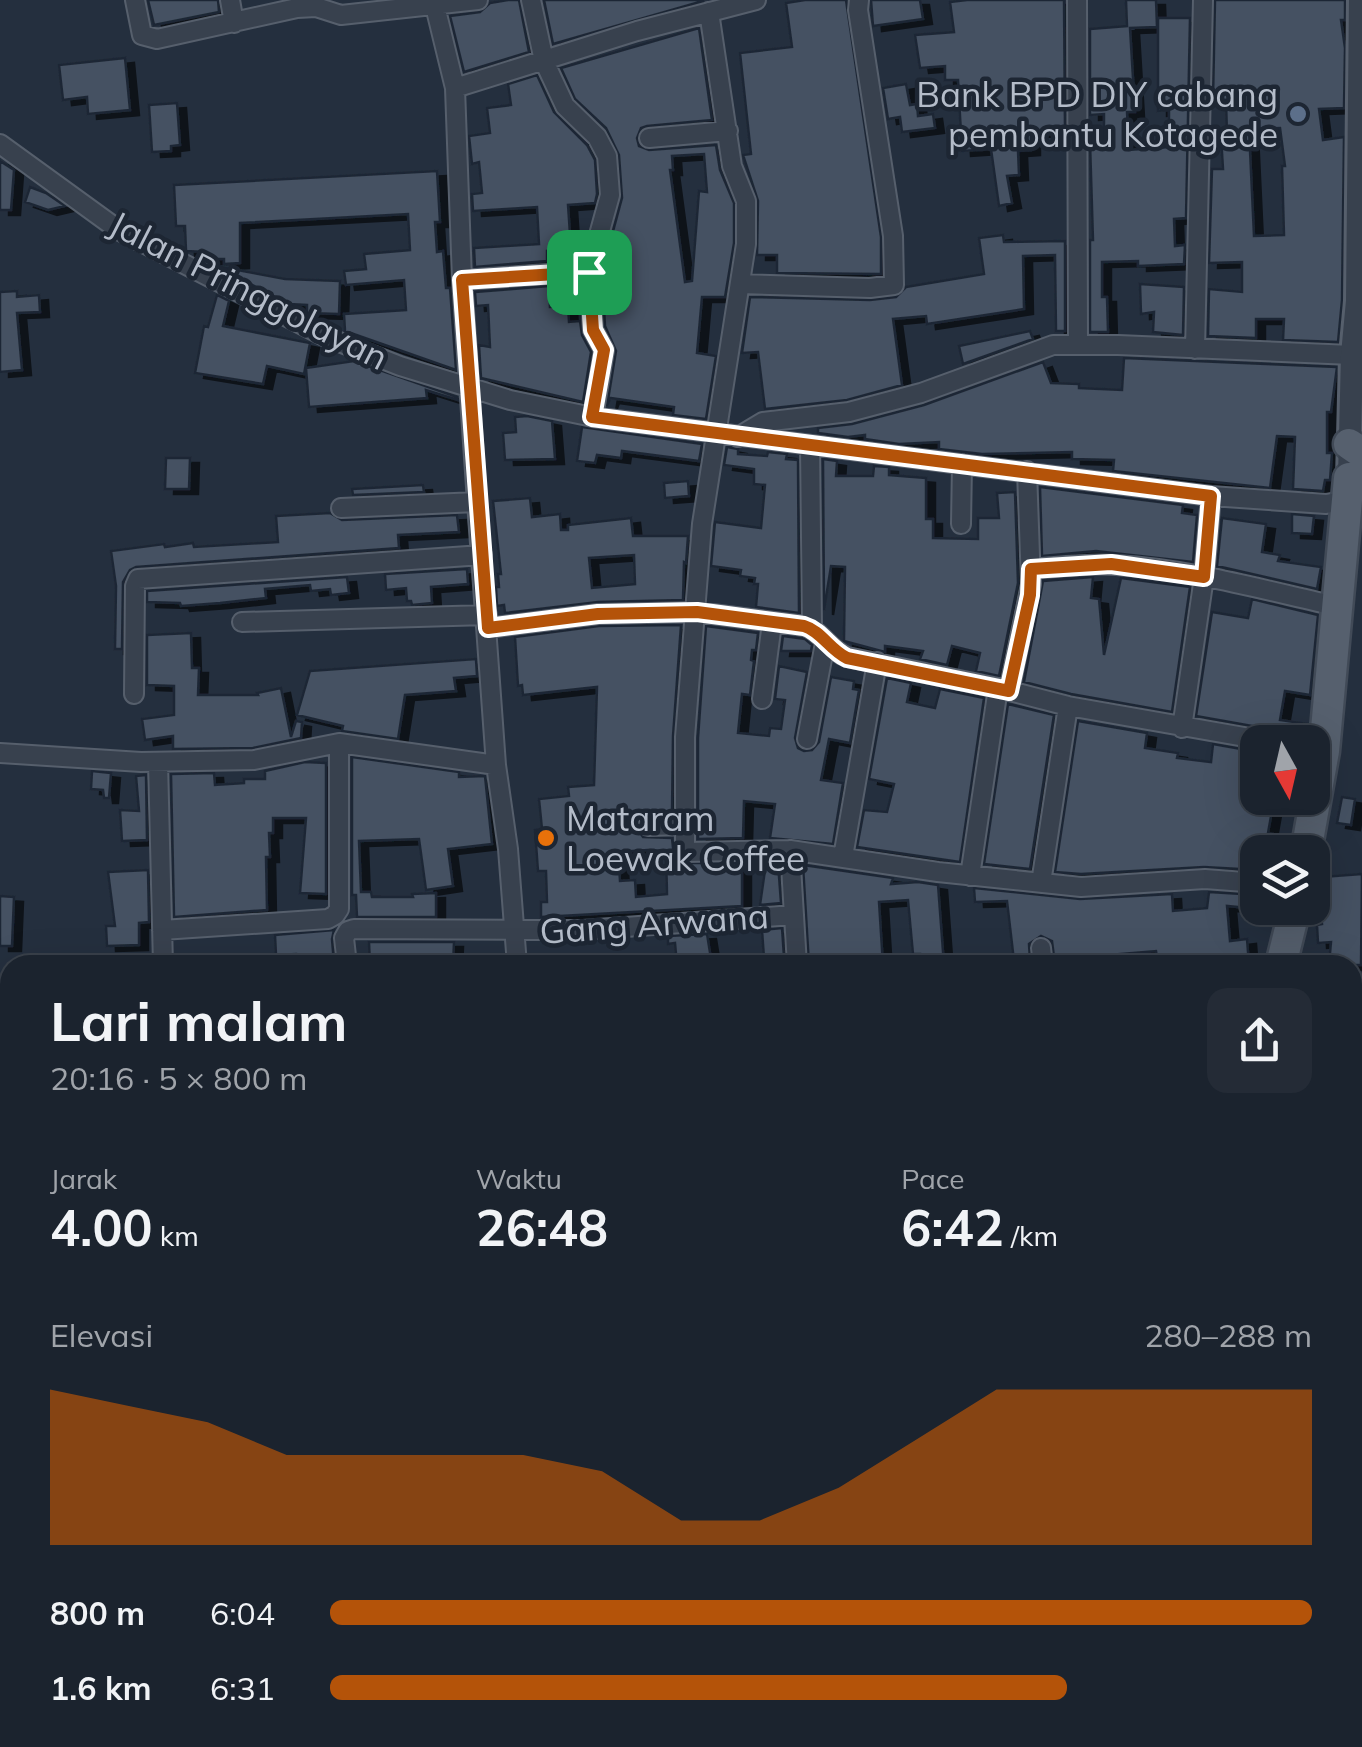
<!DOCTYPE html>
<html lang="id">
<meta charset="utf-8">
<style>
:root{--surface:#1b232e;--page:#242b36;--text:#f1f3f6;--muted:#a0a4aa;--line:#39404a;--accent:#b45309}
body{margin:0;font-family:Mulish,sans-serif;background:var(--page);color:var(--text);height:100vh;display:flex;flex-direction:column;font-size:38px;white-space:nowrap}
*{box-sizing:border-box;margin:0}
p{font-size:32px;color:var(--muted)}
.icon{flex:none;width:55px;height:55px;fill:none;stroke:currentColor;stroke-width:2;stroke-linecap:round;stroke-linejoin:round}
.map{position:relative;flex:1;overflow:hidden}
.details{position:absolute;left:0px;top:955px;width:1362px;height:792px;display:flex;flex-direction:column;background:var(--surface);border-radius:30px 30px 0 0;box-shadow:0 10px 40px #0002,0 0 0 2px var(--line)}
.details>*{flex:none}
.needle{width:65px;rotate:172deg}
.buttons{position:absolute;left:1240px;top:725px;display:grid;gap:20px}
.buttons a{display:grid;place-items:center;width:90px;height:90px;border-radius:20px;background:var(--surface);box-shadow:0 10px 40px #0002,0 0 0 2px var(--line);font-size:50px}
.pin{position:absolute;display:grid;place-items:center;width:85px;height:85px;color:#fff;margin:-42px;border-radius:20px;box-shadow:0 5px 15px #0006}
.round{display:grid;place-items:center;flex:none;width:105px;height:105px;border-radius:20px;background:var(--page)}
.overview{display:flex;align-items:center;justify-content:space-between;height:170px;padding:0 50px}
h1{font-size:55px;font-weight:700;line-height:75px}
.metrics{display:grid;grid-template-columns:repeat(3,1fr);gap:15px;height:170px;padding:10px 50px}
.metrics div{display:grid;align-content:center}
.metrics b{font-size:50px;font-weight:700}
.metrics small{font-size:28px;font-weight:400}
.metrics p{font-size:28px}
.chart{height:280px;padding:20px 50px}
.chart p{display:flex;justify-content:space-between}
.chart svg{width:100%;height:180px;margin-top:10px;fill:var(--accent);opacity:.7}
ul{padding:0 50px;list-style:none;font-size:32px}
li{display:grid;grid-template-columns:160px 120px 1fr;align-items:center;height:75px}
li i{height:25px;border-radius:12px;background:var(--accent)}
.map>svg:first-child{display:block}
.building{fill:#455162;stroke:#1f2835;stroke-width:2.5;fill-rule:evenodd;filter:url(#shadow)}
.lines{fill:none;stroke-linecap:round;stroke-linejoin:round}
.minor-casing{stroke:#565f6c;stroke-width:22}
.tertiary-casing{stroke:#565f6c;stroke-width:28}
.primary-casing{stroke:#414a57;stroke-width:35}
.minor{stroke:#38414e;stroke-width:18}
.tertiary{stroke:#38414e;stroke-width:22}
.primary{stroke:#56606e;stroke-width:30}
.route-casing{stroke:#fff;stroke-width:20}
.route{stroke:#b45309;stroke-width:12}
.service-dot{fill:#5c6f8a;stroke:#1d2633;stroke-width:4}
.food-dot{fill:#e8710a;stroke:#1d2633;stroke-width:4}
.labels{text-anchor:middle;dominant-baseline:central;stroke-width:9;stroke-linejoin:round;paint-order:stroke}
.poi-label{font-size:35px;fill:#b4bcc9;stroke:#1d2633;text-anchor:end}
.street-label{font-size:35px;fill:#b4bcc9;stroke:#1d2633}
</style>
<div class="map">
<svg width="1362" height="1747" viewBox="0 0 1362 1747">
<defs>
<filter id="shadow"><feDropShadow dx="9" dy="5" stdDeviation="0" flood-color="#0009"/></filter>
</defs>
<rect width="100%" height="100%" fill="#242f3e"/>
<!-- building -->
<path class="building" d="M148 0H218L219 12 154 25Z
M508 0H519L529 52 464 72 450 16 480 12 490 3Z
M544 0H703V1L553 44Z
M805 0H846L881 237V274L777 273V255H757L758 201 743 155 751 154 740 53 792 47 786 3Z
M871 0H920L923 19 873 26Z
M967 0H1064L1065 131 1031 132V150L1018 151 1019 175 1007 176 1012 203 999 206 991 149 962 151 958 80H945V66L920 68 915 35 954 32 950 2Z
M1126 0H1156L1157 27 1130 28 1135 112H1127L1129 150 1169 147V110L1158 111V18H1190L1186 218 1174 219 1175 246 1185 245 1184 264 1138 266V261L1102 262V297H1107L1108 332H1090V240H1093L1090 142 1104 141V114L1090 115V29L1127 26Z
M1215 0H1345V20H1341L1345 48 1344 108 1319 109 1323 140 1344 137 1342 300 1338 342 1283 340 1284 319H1256V338L1208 336 1209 289 1242 292V262L1209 263 1212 169H1223L1221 136 1227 135 1226 100 1213 99ZM1280 128 1285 166H1282L1284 235 1254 236 1249 129Z
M699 28 712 120 647 126 641 128 637 138 639 146 649 150 716 145 720 170 734 203V243L725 297H702L697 353 716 356 706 419 673 415 674 407 610 398 607 406 616 351 605 326 602 272 622 198 619 155 606 128 575 99 561 68ZM704 154 707 192 699 191 692 281 685 282 670 170H673L672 156Z
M125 58 130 110 88 114 87 97 63 100 59 65Z
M537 75 554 112 587 145 595 160 597 194 595 203 568 205 571 249 547 251V261L475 267 474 248 539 244 537 207 473 211 472 194 482 193 479 162 472 164 469 136 490 133 487 108 511 105 508 84Z
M906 84 910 105 917 104 918 116 933 114 935 128 902 132 900 117 888 119 883 88Z
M177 103 180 145 171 146V151L152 152 149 105Z
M0 161 14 170 11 210H0Z
M437 171 440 222H435L437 252 443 251 446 288H450L456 370 345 331 344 314 406 310 404 280 346 285 344 271 366 269 364 254 410 250 408 214 240 223V263L224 264V259H205V252L186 251 185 226H176L174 185Z
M30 187 46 193 65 206 48 210 25 202Z
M1003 235 1004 242 1065 241V331H1056L1055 255 1023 256 1024 309 927 324 926 316 893 319 902 385 847 400 765 409 758 352 742 353 750 297 870 300 896 297 906 287 984 274 979 238Z
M216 266 285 279 340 281 339 314 307 313V305L289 304Z
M1140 284 1184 287 1183 335 1153 332 1154 312 1141 314Z
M549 286 550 307 568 306 569 322 580 321 582 335 591 352 583 402 481 378 479 345 490 347 488 305 476 306 475 292Z
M17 291V297L39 295 40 312 17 313 22 370 0 372V292Z
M217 295 229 301 223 326 310 343 304 374 267 366 263 384 195 373 204 326 208 327Z
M1030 331 1033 339 963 364 959 346Z
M1124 358 1337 367 1331 412H1327V453H1332L1330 480H1325L1323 491 1293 489 1295 437 1277 436 1270 488 1113 471 1114 460 1072 459V452L982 454 939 449V442L899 444 865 439V435L848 437 818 433V428L852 424 924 405 1043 362 1051 383 1079 384V388L1122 390Z
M354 361 457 397 458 400 426 390 427 398 309 407 306 368Z
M527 416 552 421 555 459 505 460 503 433 516 432 515 417Z
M582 427 702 444 699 461 622 451 621 458 597 455 595 463 577 461Z
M727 447 738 449V454L767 456 768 452 787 454 786 459 798 460 799 613 756 607 758 584H754L755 578 740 576 741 570 711 566 715 522 761 528 765 485 754 484V469L724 465Z
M166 458H190L189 489H165Z
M823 459 837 461 836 476H873L874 466 889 467V475L926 478V519H933V538L978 539V518H999L997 493 1015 492 1018 583 999 676 976 671 980 653 952 646 947 665 920 659 923 651 885 646V652L844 641 845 567 831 566 824 610Z
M688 481 689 496 665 498 664 483Z
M423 485 424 492 353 495 352 489Z
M1040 487 1183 505 1182 513 1197 515 1193 562 1096 551 1042 556Z
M530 498 532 517 560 514 561 530H568V525L631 518 633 536H688L686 563 684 562 683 600 598 602 505 613 504 605 497 606 496 587H499L498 574H501L493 501ZM634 555 635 584 592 588 589 558Z
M330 513 342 520 457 515 459 532 398 535 399 548 136 567 130 570 123 582 122 649H115L116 586 111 551 164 544 165 547 193 543 194 547 278 542 276 516Z
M1292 514 1314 516 1312 534 1292 533Z
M1222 518 1266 524 1262 552 1280 555 1278 561 1321 567 1317 589 1217 566Z
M467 569 468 584 431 587 432 603 412 605 411 601H407L406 588 386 590 385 574Z
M347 577 349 593 331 595 330 589 311 591 310 585 265 589 266 598 220 603 181 606 180 603 147 602V591Z
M1093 577 1091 598 1099 599 1104 655 1121 578 1190 587 1172 712 1071 694 1024 682 1043 581Z
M1252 599 1318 615 1310 695 1285 691 1280 720 1308 724 1306 742 1285 741 1282 733 1275 730 1196 716 1212 612 1248 618Z
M681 625 673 736 672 813 642 815 636 827 643 837 672 838 674 857 680 863H742V906L541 917V902H547L546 871H538L535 830 542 829 539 799 569 796 568 787 594 785 597 687 523 695 522 685 518 686 515 637 599 626ZM648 850 666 851 667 894 636 897 635 880 620 881 618 852Z
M706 626 758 633 756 650H752L751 660 754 661 750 695 742 694 738 733 769 736 770 728 781 729 785 700 775 699 779 666 807 672 795 738 798 748 804 751 812 750 819 742 831 677 854 681 853 689 859 690 850 743 829 739 821 780 843 783 833 844 770 838 775 804 744 801 743 838 698 839V738Z
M191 633 192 668H199L198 695H258L257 693 281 688 291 737 296 721 302 722 301 738 253 748 173 749V736L145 740 142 719 174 715V686L147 685V635Z
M783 636 805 639 812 645 811 651H781Z
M476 659 477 676 454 678 456 691 405 695 398 739 342 731 343 726 297 715 310 671Z
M887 678 911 683 907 702 935 708 940 689 984 698 960 862 857 847 864 810 887 812 894 784 869 779Z
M1008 704 1054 715 1030 869 984 864Z
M1078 721 1147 733 1145 748 1178 753 1177 758 1211 762 1213 744 1258 752V803L1273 805 1268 833 1278 835 1275 852H1258V870L1204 867 1081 874 1055 872Z
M352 757 459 772V777L485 776 492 844 448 849 453 886 426 890 419 839 359 841 361 892H371L372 897H413L412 894 436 893V917H357L356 895H352Z
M305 762 326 763V894L300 893 306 818H273V833H269L270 857H266L267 910 174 917 171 774 214 773 215 785 244 783V779H265V771Z
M92 771 111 773 109 798H104L103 790 91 789Z
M146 775 147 840 122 841 120 810 139 811 136 776Z
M1342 797 1355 799 1351 825 1337 823Z
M766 863H778L781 903 760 905Z
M803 865 893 878 891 884 918 882 938 885 944 965H920V954H913L908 900 879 902 883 965H809Z
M148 870 149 922 139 923V945L107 946 106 926H115L108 872Z
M1362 874 1361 965H1329L1331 942 1318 943 1317 925 1322 924 1319 898 1324 897 1322 877Z
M974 888 1080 899 1172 894 1173 911 1207 908 1209 892 1258 895V909L1227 906 1230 941 1247 939 1249 965H1158L1156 951 1110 955 1111 965H1055L1052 941 1041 936 1029 944 1030 960 1014 961 1007 901 975 902Z
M0 896 14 897 12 946H0Z
M782 928 784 957 764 958 762 930Z
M334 930 332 939 334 964H297L296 954 276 955 275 935Z
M707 934 712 965H677L675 943 668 944V936Z
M369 942H454L453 965H370Z"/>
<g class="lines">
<!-- minor casing -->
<g class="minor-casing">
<path id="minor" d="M135 0 142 35 157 39 297 8 316 7 341 15 478 0
M230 0 234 23
M531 0 544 61 565 106 597 137 607 156 610 195 589 271 593 330 604 350 593 417
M1077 0 1078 344
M435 6 455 88 462 280 477 502 496 765 508 849 517 965
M709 12 732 166 746 201V244L702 524 685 737V852L790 850 938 872 1081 887 1205 879 1258 883
M455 88 637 31 756 0
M649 138 728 131
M0 144 120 231 324 336 400 366 510 400 593 417 1211 496 1326 504 1348 500
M462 280 589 271
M741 284 870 288 894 285 893 236 858 10 859 0
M1195 349 1203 0
M738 437 763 422 849 412 921 393 1053 345H1118L1352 355
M810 446 812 628
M341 508 477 502
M961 524 962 464
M1031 569C1059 567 1088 563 1116 565 1190 569 1264 590 1336 606
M242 622 487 615
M488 628 598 614 697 612 805 626C821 631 829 650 847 657L998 688 1068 706 1273 742
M1009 691 1031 584 1027 471
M134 694 135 586 138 579 482 555
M762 699 772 623
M1182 728 1204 577 1211 496
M807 739 825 643
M0 753 141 762 254 760 339 743 496 765
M158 762 163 965
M648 826 684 825
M790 850 797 965
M843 857 877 662
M970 876 998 688
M1041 883 1068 706
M162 930 328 919 335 915 339 909V743
M1041 948 1043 965
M347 965 344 938 348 931 354 929 583 930 794 915
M1352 988 1362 987
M1352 1161 1356 1178 1362 1183
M0 1273 4 1290 10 1398
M1352 1328H1362
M1352 1492 1362 1493
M0 1520 10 1521
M0 1735 10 1734
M25 1738 26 1747
M562 1738V1747
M723 1738 948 1747"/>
</g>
<!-- tertiary casing -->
<g class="tertiary-casing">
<path id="tertiary" d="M1349 478 1352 355 1357 301 1360 0"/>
</g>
<!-- primary casing -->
<g class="primary-casing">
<path id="primary" d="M1349 444 1362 453
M1306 852 1324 751 1349 478 1362 479
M1281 965 1295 908
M1204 1738 1205 1747"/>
</g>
<!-- minor -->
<use href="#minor" class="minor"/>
<!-- tertiary -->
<use href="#tertiary" class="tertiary"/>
<!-- primary -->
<use href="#primary" class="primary"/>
</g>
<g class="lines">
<!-- route casing -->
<g class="route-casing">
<path id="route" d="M589 272 593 330 604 350 592 417 1211 496 1204 577 1111 564 1031 569 1030 595 1009 691 847 658C830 650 821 631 804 626L697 612 598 614 488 628 462 280Z"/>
</g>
<!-- route -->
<use href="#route" class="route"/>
</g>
<!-- markers -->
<circle class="service-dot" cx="1298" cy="114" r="10"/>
<circle class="food-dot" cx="546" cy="838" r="10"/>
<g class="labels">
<!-- poi labels -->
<g class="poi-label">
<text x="1278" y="94">Bank BPD DIY cabang<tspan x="1278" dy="40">pembantu Kotagede</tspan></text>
<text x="566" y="818" text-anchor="start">Mataram<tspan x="566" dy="40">Loewak Coffee</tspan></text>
</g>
<!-- street labels -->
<g class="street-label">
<text transform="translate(249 290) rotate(27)">Jalan Pringgolayan</text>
<text transform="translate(654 923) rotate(-4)">Gang Arwana</text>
</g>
</g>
</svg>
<div class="buttons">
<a><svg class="needle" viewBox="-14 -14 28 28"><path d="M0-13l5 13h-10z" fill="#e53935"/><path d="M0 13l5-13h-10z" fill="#a0a4aa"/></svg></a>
<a><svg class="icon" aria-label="layers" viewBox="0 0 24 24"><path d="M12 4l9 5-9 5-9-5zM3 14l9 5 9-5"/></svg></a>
</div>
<div class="pin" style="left:589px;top:272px;background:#1e9e55"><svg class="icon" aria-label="arrive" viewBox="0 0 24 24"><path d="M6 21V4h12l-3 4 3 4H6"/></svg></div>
<section class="details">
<div class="overview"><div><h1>Lari malam</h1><p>20:16 · 5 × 800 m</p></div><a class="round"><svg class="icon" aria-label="share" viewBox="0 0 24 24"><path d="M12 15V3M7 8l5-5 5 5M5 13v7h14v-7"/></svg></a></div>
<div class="metrics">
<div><p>Jarak</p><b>4.00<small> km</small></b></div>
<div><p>Waktu</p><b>26:48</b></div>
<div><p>Pace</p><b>6:42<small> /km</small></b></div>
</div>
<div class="chart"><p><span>Elevasi</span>280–288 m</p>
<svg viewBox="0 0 160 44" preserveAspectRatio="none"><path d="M0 44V6L10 10L20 14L30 22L40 22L50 22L60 22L70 26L80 38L90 38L100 30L110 18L120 6L130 6L140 6L150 6L160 6V44z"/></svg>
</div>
<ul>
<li><b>800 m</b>6:04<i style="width:100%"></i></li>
<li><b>1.6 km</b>6:31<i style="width:75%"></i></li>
</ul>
</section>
</div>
